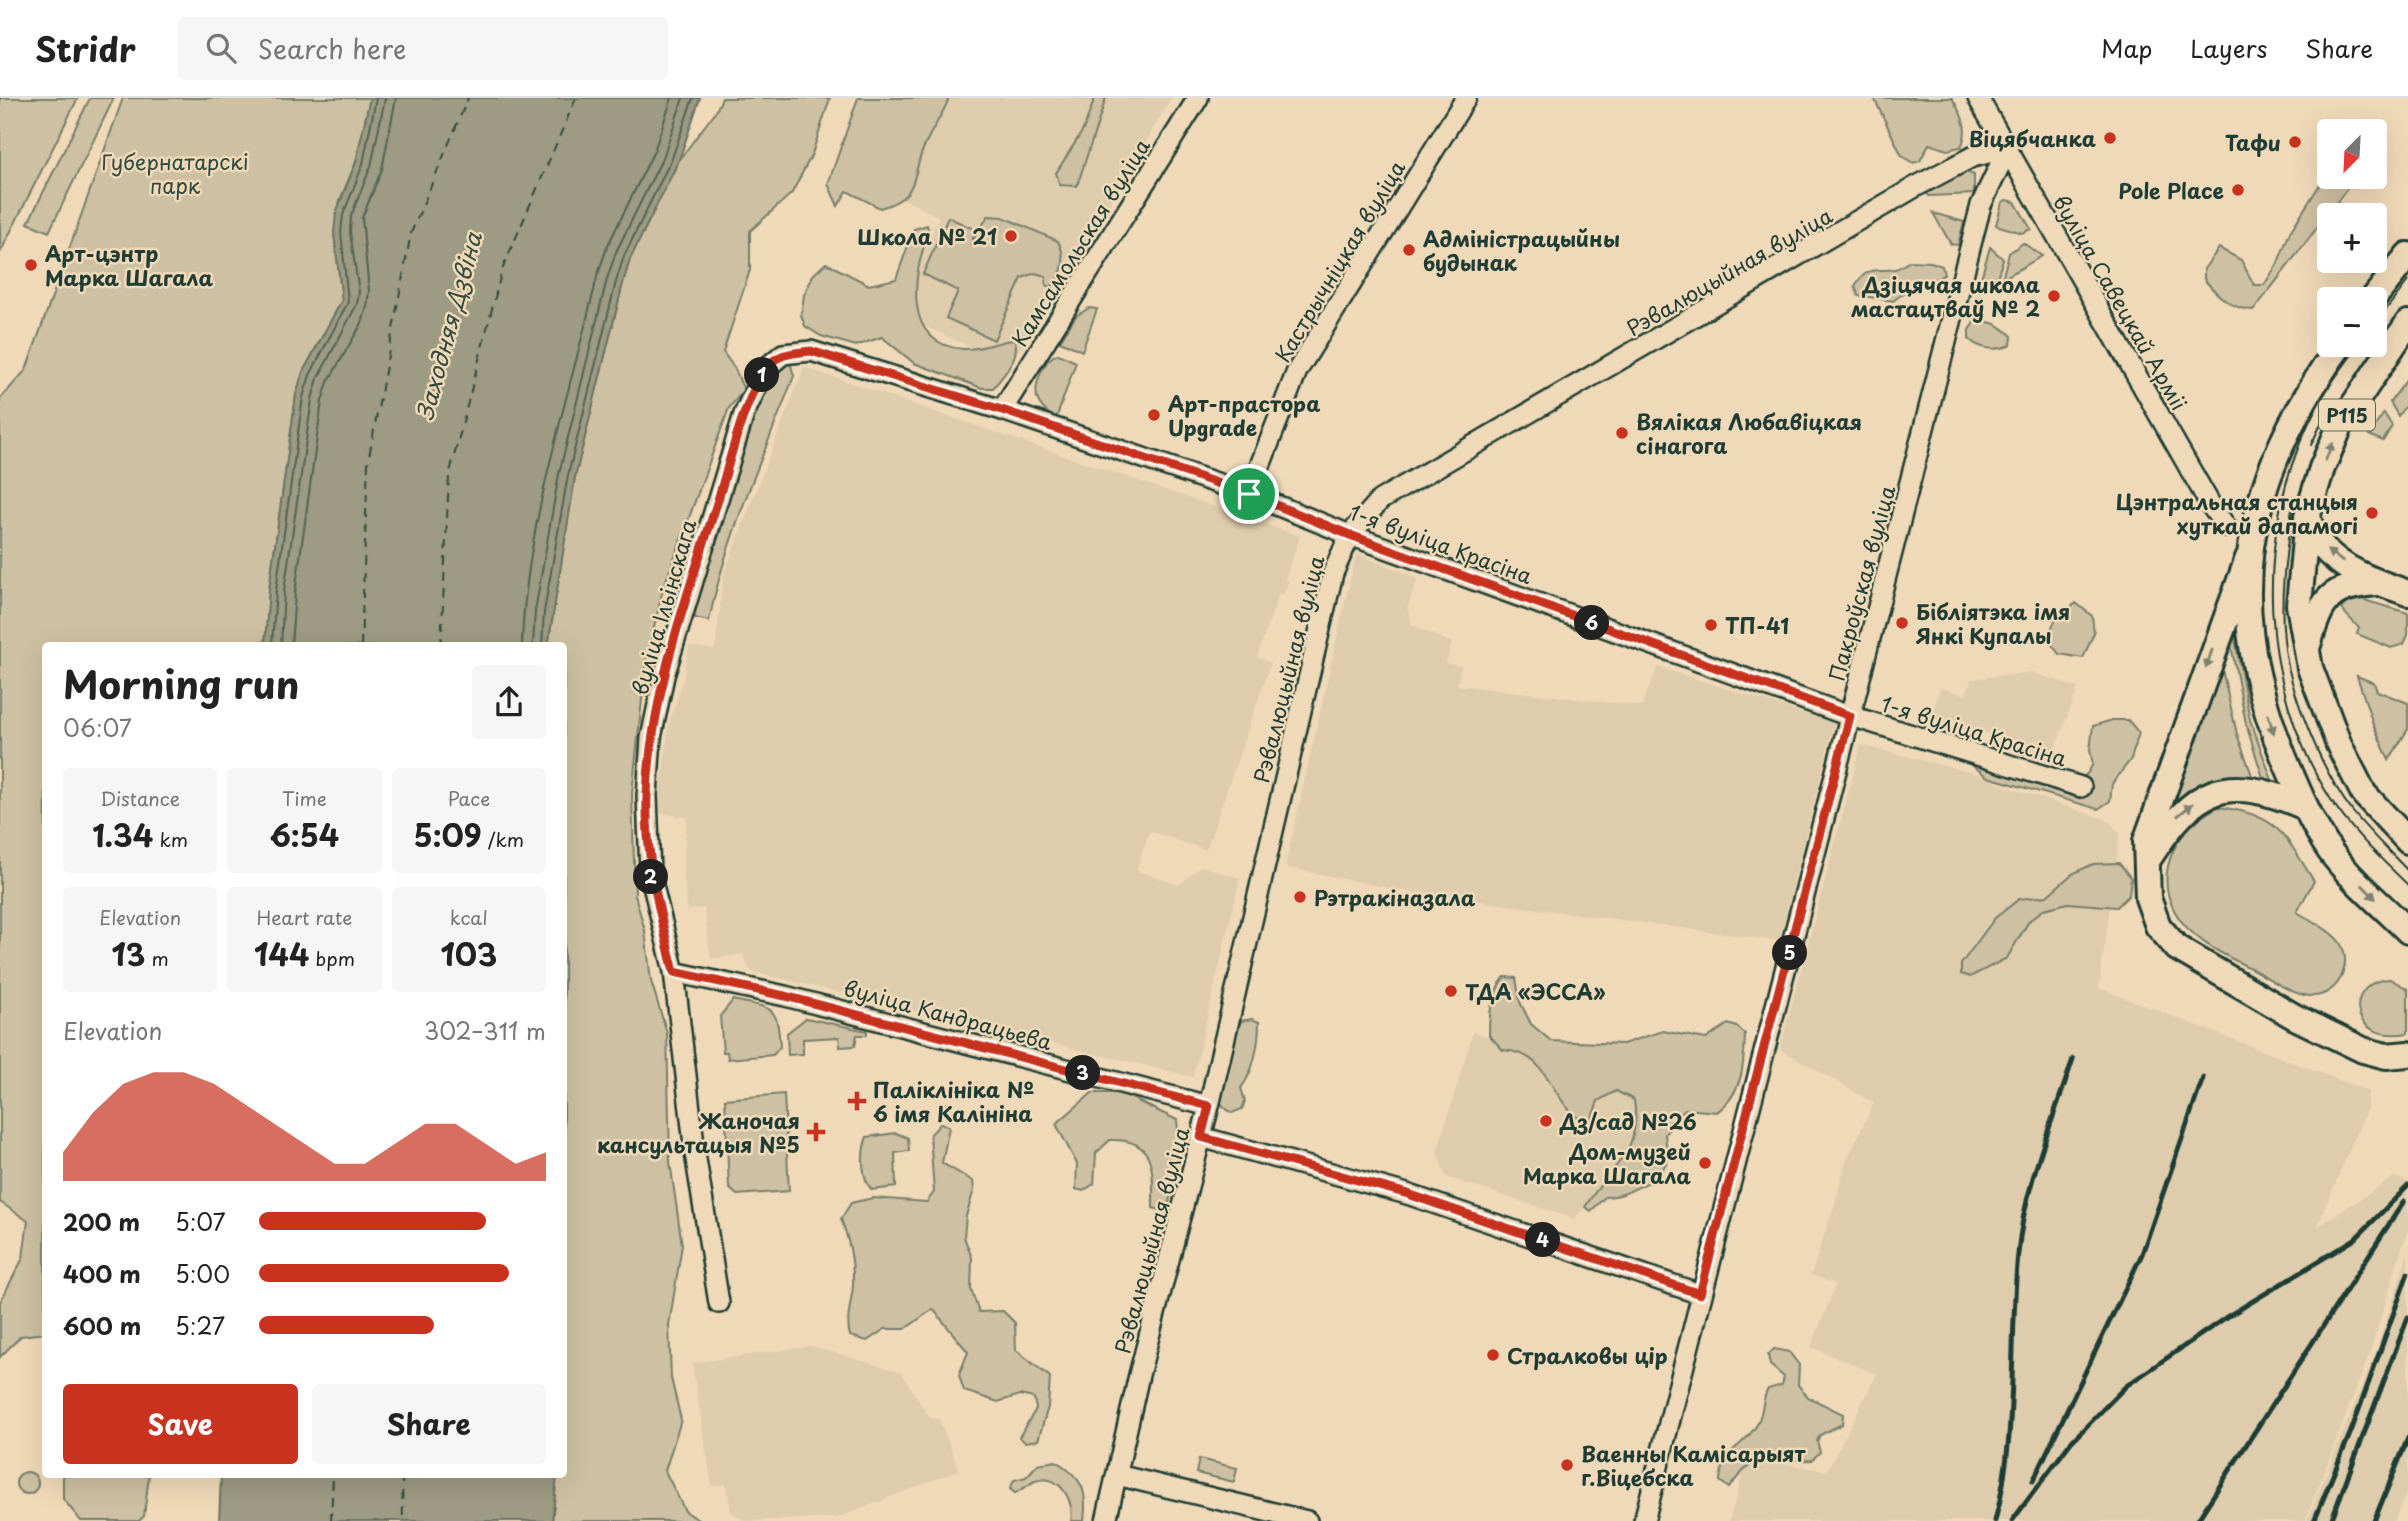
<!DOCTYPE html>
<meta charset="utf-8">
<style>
:root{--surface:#fff;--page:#f6f6f6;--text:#222;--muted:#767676;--line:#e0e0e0;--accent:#c8321e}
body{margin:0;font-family:"Playpen Sans",sans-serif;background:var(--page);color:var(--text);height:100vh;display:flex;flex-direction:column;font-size:26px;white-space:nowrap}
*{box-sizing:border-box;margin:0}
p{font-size:23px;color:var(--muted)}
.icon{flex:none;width:38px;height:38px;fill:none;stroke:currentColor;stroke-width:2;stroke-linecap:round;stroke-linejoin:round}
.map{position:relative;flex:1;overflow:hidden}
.details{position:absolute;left:42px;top:544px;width:525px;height:836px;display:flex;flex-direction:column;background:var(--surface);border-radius:7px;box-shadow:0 7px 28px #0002}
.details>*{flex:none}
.needle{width:46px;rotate:204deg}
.fabs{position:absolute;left:2317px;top:21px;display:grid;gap:14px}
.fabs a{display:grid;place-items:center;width:70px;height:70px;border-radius:7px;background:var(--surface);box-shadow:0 7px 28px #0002;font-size:35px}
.pin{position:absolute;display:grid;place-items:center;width:60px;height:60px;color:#fff;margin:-30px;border:4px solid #fff;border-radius:50%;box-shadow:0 2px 7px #0007}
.km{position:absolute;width:35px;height:35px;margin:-18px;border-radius:50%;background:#222;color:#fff;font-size:19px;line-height:35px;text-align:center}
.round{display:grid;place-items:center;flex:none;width:74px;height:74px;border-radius:7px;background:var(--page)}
.overview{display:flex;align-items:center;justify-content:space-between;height:119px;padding:0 21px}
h1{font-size:38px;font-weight:700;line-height:52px}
.stats{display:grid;grid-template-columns:repeat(3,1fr);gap:10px;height:119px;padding:7px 21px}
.stats div{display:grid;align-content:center;border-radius:7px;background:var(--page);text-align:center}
.stats b{font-size:30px;font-weight:700}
.stats small{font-size:19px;font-weight:400}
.stats p{font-size:19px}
.chart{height:196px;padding:14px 21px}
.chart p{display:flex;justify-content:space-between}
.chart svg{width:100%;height:126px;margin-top:7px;fill:var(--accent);opacity:.7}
.cta{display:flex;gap:14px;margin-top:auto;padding:14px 21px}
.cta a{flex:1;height:80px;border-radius:7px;background:var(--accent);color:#fff;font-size:28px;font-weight:700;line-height:80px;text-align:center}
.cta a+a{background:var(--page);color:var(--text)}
ul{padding:0 21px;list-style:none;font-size:23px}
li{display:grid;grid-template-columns:112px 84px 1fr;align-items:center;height:52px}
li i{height:18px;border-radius:9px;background:var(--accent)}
header{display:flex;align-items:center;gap:42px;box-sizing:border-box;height:98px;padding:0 35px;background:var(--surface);border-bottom:2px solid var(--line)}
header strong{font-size:33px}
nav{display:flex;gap:38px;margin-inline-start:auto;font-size:24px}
.search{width:490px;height:63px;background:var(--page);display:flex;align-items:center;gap:18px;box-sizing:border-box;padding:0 24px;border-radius:7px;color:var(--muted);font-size:26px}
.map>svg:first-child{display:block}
.built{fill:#deccad}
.green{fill:#cec0a2;stroke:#767e6b;stroke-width:2}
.water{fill:#9d9b83;stroke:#6b7563;stroke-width:2}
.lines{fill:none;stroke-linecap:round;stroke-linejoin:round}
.shore{stroke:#516354;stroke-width:2}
.ferry{stroke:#324b40;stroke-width:2;stroke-dasharray:9 7;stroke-linecap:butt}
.minor-casing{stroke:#1f3d34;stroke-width:24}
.major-casing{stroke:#1f3d34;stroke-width:30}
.minor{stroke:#f0d9b8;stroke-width:19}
.major{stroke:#f0d9b8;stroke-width:24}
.tram{stroke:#1f3d34;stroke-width:2}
.rail{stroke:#1f3d34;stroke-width:5}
.oneway{fill:#7d836f}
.route-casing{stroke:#fff;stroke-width:14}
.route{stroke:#c8321e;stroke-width:9}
.poi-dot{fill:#c8321e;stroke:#f0d9b8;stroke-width:2.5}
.labels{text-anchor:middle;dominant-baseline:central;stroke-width:5;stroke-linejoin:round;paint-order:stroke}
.shield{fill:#f0d9b8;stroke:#5e6c5c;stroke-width:2}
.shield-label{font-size:19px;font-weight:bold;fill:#1f3d34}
.poi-label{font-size:21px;font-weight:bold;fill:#1f3d34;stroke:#f0d9b8;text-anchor:start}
.park-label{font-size:21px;fill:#304a3f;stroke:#f0d9b8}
.street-label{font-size:21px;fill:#1f3d34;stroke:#f0d9b8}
.water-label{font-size:23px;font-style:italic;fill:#324b40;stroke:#f0d9b8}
</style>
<header>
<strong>Stridr</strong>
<div class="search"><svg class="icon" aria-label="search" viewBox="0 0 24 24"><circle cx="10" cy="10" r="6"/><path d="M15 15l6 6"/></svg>Search here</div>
<nav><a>Map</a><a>Layers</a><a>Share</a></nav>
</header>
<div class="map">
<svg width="2408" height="1423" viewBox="0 0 2408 1423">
<rect width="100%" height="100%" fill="#f0d9b8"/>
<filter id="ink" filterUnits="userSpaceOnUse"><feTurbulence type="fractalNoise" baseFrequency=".0143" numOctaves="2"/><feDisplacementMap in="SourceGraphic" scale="14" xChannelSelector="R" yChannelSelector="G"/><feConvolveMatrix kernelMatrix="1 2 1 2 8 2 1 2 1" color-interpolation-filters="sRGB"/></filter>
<g filter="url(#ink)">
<!-- built -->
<path class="built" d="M868 0H1171L1081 156 1010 267 896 215 939 119 841 69Z
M804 269 1300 438 1285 481 1289 483 1284 496 1279 495 1257 559 1271 565 1206 752 1150 733 1136 772 1179 787 1201 768 1240 780 1193 979 750 873 743 856 711 861 704 810 688 812 683 776 687 719 658 715 669 625 684 578 689 548 715 552 724 475Z
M1356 456 1418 480 1407 510 1412 527 1452 545 1446 565 1461 568 1457 587 1641 608 1658 569 1834 625 1779 843 1403 793 1285 769Z
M2032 574 2078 590 2052 659 1951 622 1947 632 1929 627 1940 590 1966 597 1971 581Z
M1861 647 1982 677 2002 687 2107 722 2120 735 2099 890 2368 993 2367 1010 2317 1129 2394 1079 2408 1084V1131L2370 1255 2305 1423H1729L1748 1359 1827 1373 1877 1276 1811 1249 1836 1186 1811 1177 1835 1105 1845 1066 1874 1005 1780 951Z
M1473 934 1660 998 1631 1048 1575 1121 1446 1079 1437 1054Z
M2408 1155V1392L2394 1423H2307L2376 1254Z
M811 1248 901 1274 930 1320 939 1321 959 1372 837 1420 745 1423 731 1414 726 1386 712 1388 692 1265Z"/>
<!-- green -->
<path class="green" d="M0 0H78L0 155Z
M90 0H114L49 134 28 125Z
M123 0H370L356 64 340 102 334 135 342 202 303 274 296 297 269 491 265 548H46L45 1235 21 1238 0 1259V1204L23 1160 28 1123 0 1104V301L26 272Z
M722 0H830L812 56 792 95 750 133V172L723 254 735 271 744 292 729 310 663 491 646 564 632 696 635 797 645 833 651 883 667 935 670 1064 682 1147 669 1227 671 1280 681 1322 665 1373 685 1413 700 1423H552L557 1377H564V548H548L575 379 623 185 630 161 679 62 716 13Z
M858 0H949C943 17 931 32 924 49 910 81 921 98 880 110L847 93 838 108 828 86Z
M1095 0H1106L1077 88 1060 87 1056 75 1083 32Z
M1874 0H1952C1962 17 1970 30 1961 49L1947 52 1929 46 1920 63 1913 65 1902 58Z
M2329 72V79H2356L2254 212C2232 212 2217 197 2204 181V171L2219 150 2241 162 2254 187H2264L2277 167 2290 134Z
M1964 73 1974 77V96L1929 98 1926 93Z
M2006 102 2015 104 2031 131 2022 135 1996 127 2002 105Z
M1933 115 1964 124 1958 147 1951 146Z
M988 118 1003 119 1058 143C1067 161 1064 174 1051 190L1046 186V178L1035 175 1022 180 994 242 946 220 958 193 923 176 948 119 976 132 970 148Z
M927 127 929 134C913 175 901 246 963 251 983 252 999 242 1015 242 1020 260 1004 277 993 290H982L914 265 882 239 856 248 821 238 805 228 801 217 804 197 813 177 826 165 869 187 896 181 914 131Z
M2023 145 2042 158 2002 181 2009 155Z
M1990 149 2003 161 1995 186 1981 180Z
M1910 163 1931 164 1942 168 1944 176 1937 181 1920 183 1893 203 1858 197 1855 188C1869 165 1878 175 1895 171 1900 170 1906 165 1910 163Z
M1089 210 1097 211 1082 253 1060 243 1076 218Z
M1975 223C1991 222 2000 227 2012 238L2011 247C1997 253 1980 252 1969 241V232Z
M1058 256 1076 264 1056 321C1048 315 1040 310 1037 300 1034 285 1044 260 1058 256Z
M790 264 794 278C763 359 726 438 709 523L695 520 696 503 724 423 728 388 749 317 771 274Z
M2408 280V304L2398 318 2390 304Z
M2384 315 2392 328 2383 343 2369 337Z
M2357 500 2408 515V537L2404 546 2391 550 2357 536 2359 530 2341 511 2347 504Z
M2076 505 2092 518 2094 535 2083 560 2059 556 2047 540 2056 521Z
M2230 514 2250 622 2272 682 2263 680 2246 626 2227 526Z
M2219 559 2237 636 2254 683C2212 689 2193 686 2163 719Z
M2357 578 2374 585 2377 593 2408 605V631L2389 662 2373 626Z
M2112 622H2128L2139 635 2131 661 2112 686 2110 703 2098 711 1988 679 1970 666 1976 657 2068 688 2087 676 2093 666 2090 652 2093 628Z
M2218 709C2278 716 2284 736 2314 783L2297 814C2310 822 2326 829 2337 841 2356 862 2339 900 2310 898 2290 896 2269 880 2252 871 2233 861 2212 852 2196 838 2145 797 2165 735 2218 709Z
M2119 765 2131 780 2129 797 2117 809 2068 805 2044 811 2029 823 2007 860 1970 879 1961 876V866L1995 820 2019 801 2047 798 2072 776 2093 766Z
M1505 879 1516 880 1520 904 1531 926 1551 943 1623 946 1663 933 1706 941 1728 926 1737 929 1745 936C1744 967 1743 995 1717 1014L1685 1011 1665 1036 1668 1062 1657 1081C1638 1087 1626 1099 1605 1099L1591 1113 1585 1109C1610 1067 1642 1058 1634 1002L1616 993 1598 1003 1592 1020 1585 1025C1548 1003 1552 955 1503 952L1489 937C1489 917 1491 895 1505 879Z
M2390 881 2408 891V935C2345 946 2345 882 2390 881Z
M733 902C773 911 777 905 780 949L773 957 728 961 727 954H723L720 918Z
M806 920 867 933V937H857L855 948 840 949 839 939 803 941V956L788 957 787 935Z
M1252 921 1259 924C1259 945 1254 974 1241 990L1245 1003 1242 1011 1232 1015C1226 1011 1219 1006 1219 998 1219 974 1232 946 1241 923Z
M1092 995H1121L1177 1022 1180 1053 1167 1114 1153 1110C1153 1073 1157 1040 1110 1042L1096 1055 1094 1086 1083 1093 1076 1091 1077 1066 1056 1026Z
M784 996 789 1093 737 1097 729 1090 725 1001Z
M941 1025 949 1029 942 1065 973 1083 974 1092 966 1118 964 1139 972 1160 971 1191 979 1214 1003 1213 1015 1225 1016 1252 1050 1279 1048 1309 1038 1342 1025 1344 1019 1339 1036 1311 1034 1300 1020 1297 998 1304 964 1293 959 1277 968 1254 933 1211 905 1231H885L867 1243 850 1238C845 1220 852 1205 853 1187 854 1163 850 1143 841 1121L851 1105 873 1100 927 1104 934 1094 930 1037Z
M896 1035 908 1040 909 1053 895 1055 896 1089 872 1092C861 1081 861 1053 867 1039Z
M1774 1251 1789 1254 1799 1267 1798 1287 1808 1299 1843 1316 1842 1326 1820 1337 1817 1343 1820 1354 1812 1362C1770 1364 1760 1348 1729 1390L1720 1383C1722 1348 1741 1353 1756 1328 1764 1316 1761 1303 1768 1291L1782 1287 1784 1279 1770 1267 1768 1257Z
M1199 1361 1237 1370 1234 1384 1196 1375Z
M1056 1363C1082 1380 1088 1391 1084 1423H1071C1075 1404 1060 1374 1035 1383 1029 1386 1022 1392 1015 1395L1010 1391 1014 1382 1026 1379 1038 1366Z
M16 1385a11 11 0 1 1 22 0a11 11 0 1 1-22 0Z
M63 1377H149L144 1418 139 1423H81L63 1401Z"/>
<!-- water -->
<path class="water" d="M370 0H700L679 62 630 161 623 185 575 379 548 548H265L269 491 296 297 303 274 342 202 334 135 336 115 356 64Z
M221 1377H557L552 1423H219Z"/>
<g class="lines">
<!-- shore -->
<path class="shore" d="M272 548 276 492 303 299 310 277 348 204 341 134 343 117 363 66 376 0
M281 548 284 493 312 301 318 280 357 206 359 194 350 134 351 118 371 68 385 0
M291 548 295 495 322 303 328 284 362 225 367 209 369 193 362 120 382 71 396 0
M522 548C525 427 570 296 597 179L607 149 654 53 672 0
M533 548 535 513 559 376 607 181 616 154 664 57 683 0
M542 548 544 514 568 377 616 184 624 158 672 60 693 0"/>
<!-- ferry -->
<path class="ferry" d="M361 548 368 364 411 135 468 0
M441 548 449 378 502 172 576 0
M402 1377 403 1423
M331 1423 333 1377"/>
<!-- minor casing -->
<g class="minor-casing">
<path id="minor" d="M1978 0 2210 406 2226 429
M1002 312 1198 0
M1249 396 1297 273 1466 0
M674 874 785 898 1209 1008
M1201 1039 1407 1096 1700 1196
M719 1205 695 1055 674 874 650 775 647 698 651 640 664 578 744 316 765 271 783 256 811 253 1002 312 1249 396 1350 437 1841 615 2081 689
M1117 1377 1307 1423
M1106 1423 1139 1277 1209 1008 1333 475 1350 437 1380 402 1915 89 1972 59 2008 50
M1644 1423 1981 107 2008 50"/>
</g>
<!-- major casing -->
<g class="major-casing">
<path id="major" d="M2373 201 2408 157
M2408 225 2341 326 2322 370 2307 419 2299 507 2310 570 2339 647 2364 696 2408 743
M2340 247C2243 382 2219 506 2285 662 2298 693 2311 724 2330 753 2351 782 2383 808 2408 833
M2307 419C2311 428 2315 440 2322 448 2342 473 2379 485 2408 495
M2248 460 2146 743 2148 800 2158 828 2177 850 2295 919 2363 952 2386 958 2408 956
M2308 547C2322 501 2328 489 2377 485
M2149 760C2195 689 2224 674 2305 709"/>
</g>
<!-- minor -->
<use href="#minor" class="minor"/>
<!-- major -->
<use href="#major" class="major"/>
<!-- tram -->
<path class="tram" d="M2375 226 2408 183
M2359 247C2341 271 2323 295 2310 322 2253 441 2260 589 2330 700 2350 732 2381 761 2408 787
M2311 347 2332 303
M2293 404C2287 449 2279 496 2284 542 2288 591 2323 676 2353 714 2370 735 2390 754 2408 773"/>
<!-- rail -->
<path class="rail" d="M2033 1383 2142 1156 2203 980
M1995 1423C2018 1337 2009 1244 2018 1156 2024 1089 2052 1025 2073 961
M2012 1423 2071 1344 2126 1288 2225 1220 2355 1141 2408 1088
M2197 1423 2404 1103
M2314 1423 2352 1331 2408 1175
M2331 1423 2408 1219
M2374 1423 2408 1340"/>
</g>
<!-- one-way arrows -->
<defs><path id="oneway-solid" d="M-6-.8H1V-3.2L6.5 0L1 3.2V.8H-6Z" transform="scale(1.75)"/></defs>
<g class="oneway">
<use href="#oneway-solid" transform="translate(2329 354) rotate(-67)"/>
<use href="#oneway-solid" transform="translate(2335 458) rotate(-143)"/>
<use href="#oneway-solid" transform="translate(2209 561) rotate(109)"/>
<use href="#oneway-solid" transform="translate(2271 626) rotate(73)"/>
<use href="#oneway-solid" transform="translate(2185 712) rotate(-39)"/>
<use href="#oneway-solid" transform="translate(2369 794) rotate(46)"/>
</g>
</g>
<g class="lines" filter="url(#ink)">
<!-- route casing -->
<g class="route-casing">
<path id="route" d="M811 253 1002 312 1249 396 1350 437 1850 618 1700 1196 1408 1096 1201 1039 1209 1008 785 898 674 874C659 812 645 761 647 696 651 595 687 498 718 402 731 360 741 311 764 273 775 255 793 255 811 253Z"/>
</g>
<!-- route -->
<use href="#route" class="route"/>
</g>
<!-- markers -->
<g class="poi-dot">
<circle cx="2110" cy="40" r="7"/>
<circle cx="2295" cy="44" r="7"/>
<circle cx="2238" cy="92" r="7"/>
<circle cx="1011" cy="138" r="7"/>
<circle cx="1409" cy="152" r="7"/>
<circle cx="31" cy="167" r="7"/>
<circle cx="2054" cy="198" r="7"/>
<circle cx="1154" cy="317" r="7"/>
<circle cx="1622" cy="335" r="7"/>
<circle cx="2372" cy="415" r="7"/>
<circle cx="1902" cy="525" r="7"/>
<circle cx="1711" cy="527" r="7"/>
<circle cx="1300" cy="799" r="7"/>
<circle cx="1451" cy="893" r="7"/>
<path d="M853.5 992.5h7v7h7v7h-7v7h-7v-7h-7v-7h7z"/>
<circle cx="1546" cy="1023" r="7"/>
<path d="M812.5 1023.5h7v7h7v7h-7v7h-7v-7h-7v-7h7z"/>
<circle cx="1705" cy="1065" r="7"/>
<circle cx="1493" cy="1257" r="7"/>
<circle cx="1567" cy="1367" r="7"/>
</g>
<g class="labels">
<!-- shield labels -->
<rect class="shield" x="2319" y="301.5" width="56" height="31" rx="5"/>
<g class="shield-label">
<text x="2347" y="317">Р115</text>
</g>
<!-- poi labels -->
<g class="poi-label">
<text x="2096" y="40" text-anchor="end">Віцябчанка</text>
<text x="2281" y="44" text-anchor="end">Тафи</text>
<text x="2224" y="92" text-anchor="end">Pole Place</text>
<text x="997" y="138" text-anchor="end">Школа № 21</text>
<text x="1423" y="140">Адміністрацыйны<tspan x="1423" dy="24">будынак</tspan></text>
<text x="45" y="155">Арт-цэнтр<tspan x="45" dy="24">Марка Шагала</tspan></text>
<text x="2040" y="186" text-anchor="end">Дзіцячая школа<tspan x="2040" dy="24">мастацтваў № 2</tspan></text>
<text x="1168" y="305">Арт-прастора<tspan x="1168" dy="24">Upgrade</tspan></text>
<text x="1636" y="323">Вялікая Любавіцкая<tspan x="1636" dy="24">сінагога</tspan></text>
<text x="2358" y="403" text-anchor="end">Цэнтральная станцыя<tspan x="2358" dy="24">хуткай дапамогі</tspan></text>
<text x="1916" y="513">Бібліятэка імя<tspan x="1916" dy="24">Янкі Купалы</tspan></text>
<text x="1725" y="527">ТП-41</text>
<text x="1314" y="799">Рэтракіназала</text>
<text x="1465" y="893">ТДА «ЭССА»</text>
<text x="873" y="991">Паліклініка №<tspan x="873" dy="24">6 імя Калініна</tspan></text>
<text x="800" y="1022" text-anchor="end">Жаночая<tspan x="800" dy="24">кансультацыя №5</tspan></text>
<text x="1560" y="1023">Дз/сад №26</text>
<text x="1691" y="1053" text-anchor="end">Дом-музей<tspan x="1691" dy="24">Марка Шагала</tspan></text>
<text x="1507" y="1257">Стралковы цір</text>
<text x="1581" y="1355">Ваенны Камісарыят<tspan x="1581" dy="24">г.Віцебска</tspan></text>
</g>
<!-- park labels -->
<g class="park-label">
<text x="175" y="63">Губернатарскі<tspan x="175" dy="24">парк</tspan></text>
</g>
<!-- street labels -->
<g class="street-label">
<text transform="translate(1080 144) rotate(-58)">Камсамольская вуліца</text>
<text transform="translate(1339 163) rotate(-59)">Кастрычніцкая вуліца</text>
<text transform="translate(1729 173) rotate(-30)">Рэвалюцыйная вуліца</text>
<text transform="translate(2121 204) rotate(60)">вуліца Савецкай Арміі</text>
<text transform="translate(1441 445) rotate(20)">1-я вуліца Красіна</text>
<text transform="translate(1861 485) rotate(-75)">Пакроўская вуліца</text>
<text transform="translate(663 509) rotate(-74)">вуліца Ільінскага</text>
<text transform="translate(1288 571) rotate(-76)">Рэвалюцыйная вуліца</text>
<text transform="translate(1974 632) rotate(17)">1-я вуліца Красіна</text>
<text transform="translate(948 916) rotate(15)">вуліца Кандрацьева</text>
<text transform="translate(1151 1142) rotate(-75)">Рэвалюцыйная вуліца</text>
</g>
<!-- water labels -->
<g class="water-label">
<text transform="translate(448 228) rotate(-75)">Заходняя Дзвіна</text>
</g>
</g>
</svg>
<div class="fabs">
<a><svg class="needle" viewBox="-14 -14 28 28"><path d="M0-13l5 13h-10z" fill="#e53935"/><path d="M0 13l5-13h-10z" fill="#767676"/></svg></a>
<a>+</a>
<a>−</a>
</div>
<div class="pin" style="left:1249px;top:396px;background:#1e9e55"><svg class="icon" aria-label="arrive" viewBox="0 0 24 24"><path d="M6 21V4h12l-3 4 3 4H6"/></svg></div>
<b class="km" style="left:762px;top:277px">1</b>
<b class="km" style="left:651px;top:779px">2</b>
<b class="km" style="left:1083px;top:975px">3</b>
<b class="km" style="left:1543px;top:1142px">4</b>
<b class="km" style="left:1790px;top:855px">5</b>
<b class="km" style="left:1592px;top:525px">6</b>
<section class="details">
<div class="overview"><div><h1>Morning run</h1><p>06:07</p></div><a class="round"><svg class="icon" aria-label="share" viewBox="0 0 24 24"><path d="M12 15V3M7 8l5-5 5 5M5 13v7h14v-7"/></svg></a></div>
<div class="stats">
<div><p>Distance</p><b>1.34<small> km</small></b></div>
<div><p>Time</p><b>6:54</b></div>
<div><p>Pace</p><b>5:09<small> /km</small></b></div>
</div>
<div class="stats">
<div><p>Elevation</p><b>13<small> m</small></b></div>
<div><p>Heart rate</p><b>144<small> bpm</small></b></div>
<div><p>kcal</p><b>103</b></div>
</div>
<div class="chart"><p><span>Elevation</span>302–311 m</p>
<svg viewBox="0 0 160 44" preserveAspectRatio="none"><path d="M0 44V34L10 20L20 10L30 6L40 6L50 10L60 17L70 24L80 31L90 38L100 38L110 31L120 24L130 24L140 31L150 38L160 34V44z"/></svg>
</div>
<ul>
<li><b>200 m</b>5:07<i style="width:79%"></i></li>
<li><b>400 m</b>5:00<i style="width:87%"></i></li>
<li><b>600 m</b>5:27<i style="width:61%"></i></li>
</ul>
<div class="cta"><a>Save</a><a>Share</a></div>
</section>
</div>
